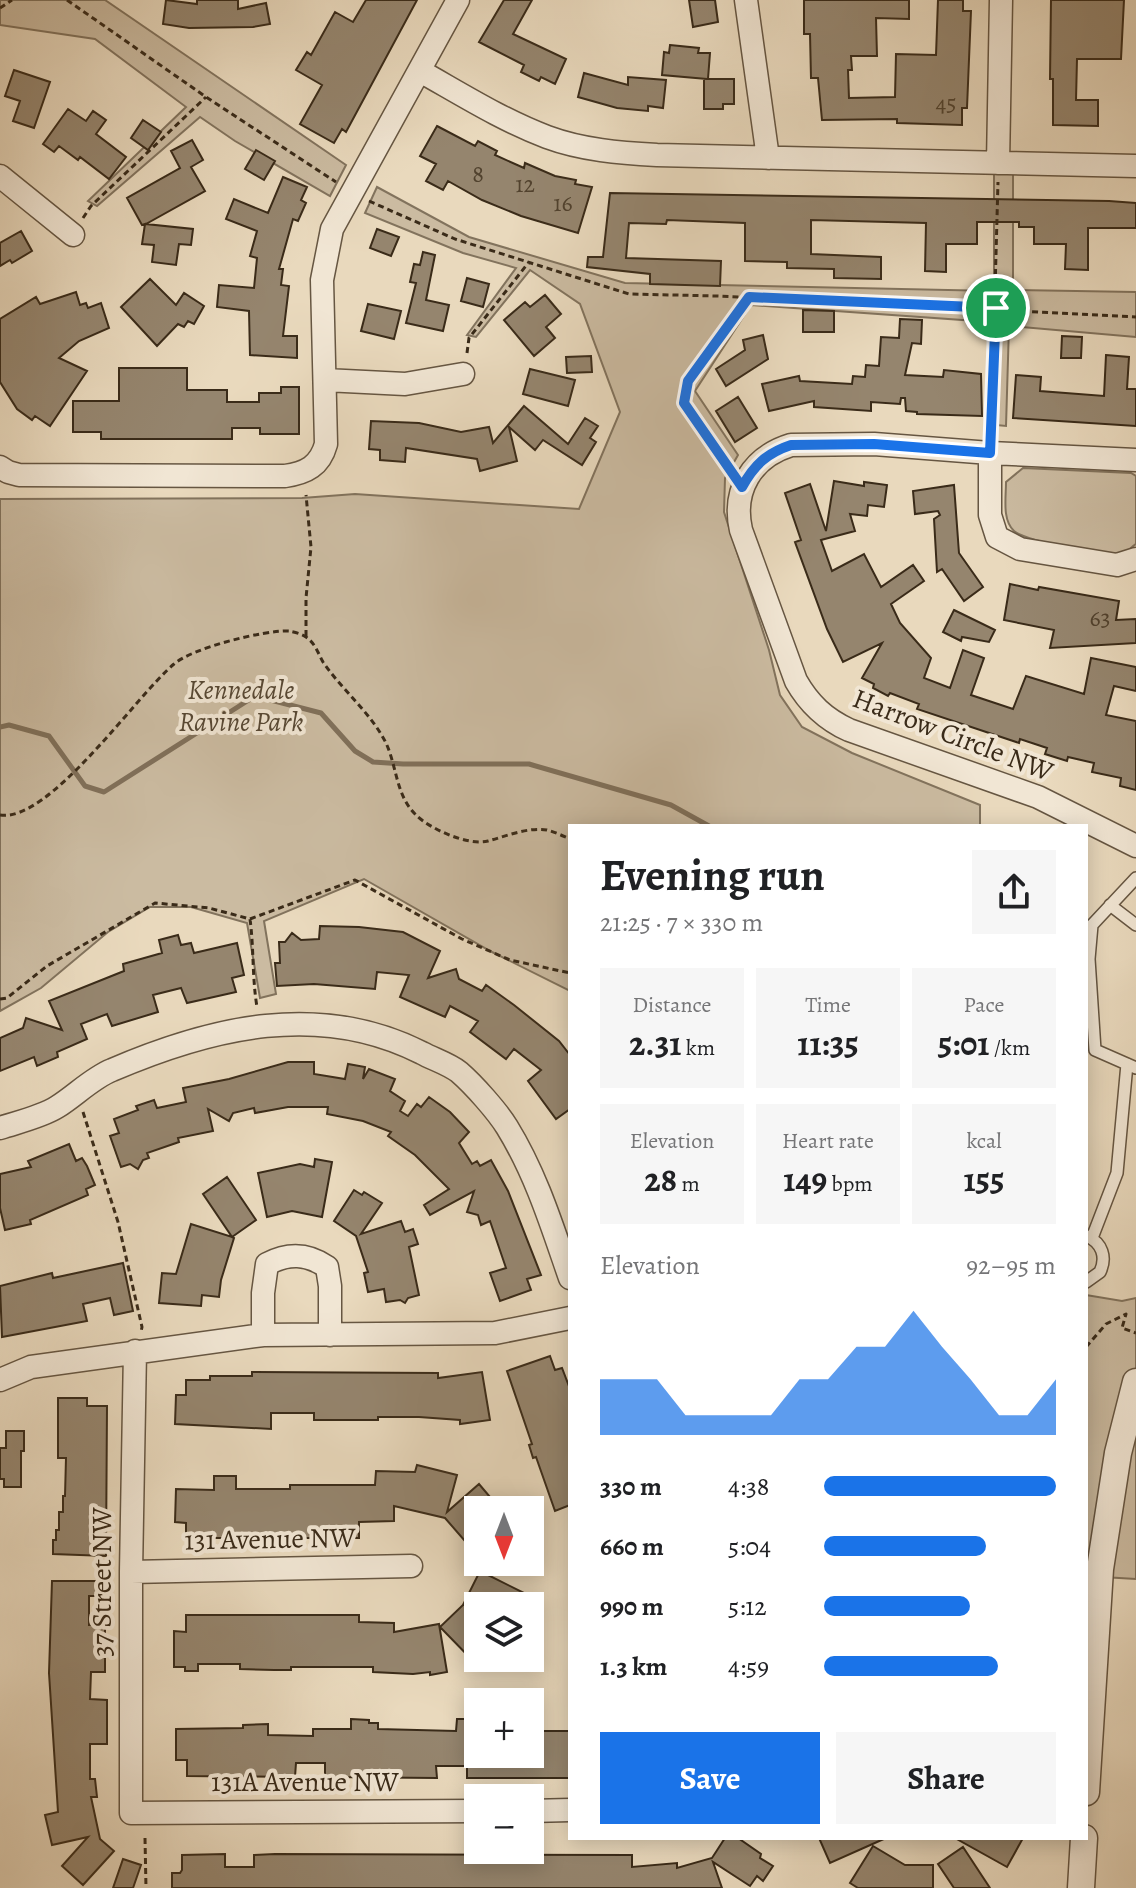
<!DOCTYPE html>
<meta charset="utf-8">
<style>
:root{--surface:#fff;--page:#f6f6f6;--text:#202124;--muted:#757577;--accent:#1a73e8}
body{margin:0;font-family:Alegreya,serif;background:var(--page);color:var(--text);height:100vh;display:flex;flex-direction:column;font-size:30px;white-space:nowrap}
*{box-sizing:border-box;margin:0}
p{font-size:26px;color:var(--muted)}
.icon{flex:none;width:44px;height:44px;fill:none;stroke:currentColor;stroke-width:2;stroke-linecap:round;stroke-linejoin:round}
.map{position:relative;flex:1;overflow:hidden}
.drawer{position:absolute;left:568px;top:824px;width:520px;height:1016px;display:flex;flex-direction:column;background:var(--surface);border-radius:0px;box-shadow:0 4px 20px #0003}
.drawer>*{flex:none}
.needle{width:52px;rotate:180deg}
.fabs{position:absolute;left:464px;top:1496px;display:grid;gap:16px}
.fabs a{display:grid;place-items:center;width:80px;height:80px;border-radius:0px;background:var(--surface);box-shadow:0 4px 20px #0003;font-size:40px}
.pin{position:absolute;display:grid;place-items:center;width:68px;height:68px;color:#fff;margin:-34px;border:4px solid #fff;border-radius:50%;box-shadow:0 2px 8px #0007}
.round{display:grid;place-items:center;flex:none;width:84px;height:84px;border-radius:0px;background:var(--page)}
.headline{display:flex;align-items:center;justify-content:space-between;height:136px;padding:0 32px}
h1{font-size:44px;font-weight:700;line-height:60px}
.stats{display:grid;grid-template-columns:repeat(3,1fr);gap:12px;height:136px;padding:8px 32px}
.stats div{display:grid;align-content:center;border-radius:0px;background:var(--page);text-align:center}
.stats b{font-size:34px;font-weight:700}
.stats small{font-size:22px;font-weight:400}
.stats p{font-size:22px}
.chart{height:224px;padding:16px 32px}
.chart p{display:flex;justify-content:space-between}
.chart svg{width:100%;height:144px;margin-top:8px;fill:var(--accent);opacity:.7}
.action{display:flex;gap:16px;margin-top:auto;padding:16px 32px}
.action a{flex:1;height:92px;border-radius:0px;background:var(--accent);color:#fff;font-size:32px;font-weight:700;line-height:92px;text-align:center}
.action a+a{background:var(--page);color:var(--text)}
ul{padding:0 32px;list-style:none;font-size:26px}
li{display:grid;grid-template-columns:128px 96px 1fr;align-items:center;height:60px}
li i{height:20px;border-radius:10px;background:var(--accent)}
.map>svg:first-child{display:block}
.green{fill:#cbbba1;stroke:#82735d;stroke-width:2}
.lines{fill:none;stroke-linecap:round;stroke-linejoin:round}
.stream{stroke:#80705a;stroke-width:5}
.building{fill:#95856e;stroke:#3a2b19;stroke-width:2}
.service-casing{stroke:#665642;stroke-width:14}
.minor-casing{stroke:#665642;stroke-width:25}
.tertiary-casing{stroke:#665642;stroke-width:29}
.path{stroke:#3a2b19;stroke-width:3;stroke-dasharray:6 4;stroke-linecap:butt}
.service{stroke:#f1e6d4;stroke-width:11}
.minor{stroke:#f1e6d4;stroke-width:22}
.tertiary{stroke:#f1e6d4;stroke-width:26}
.route-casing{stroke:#fff;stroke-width:16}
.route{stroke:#1a73e8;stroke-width:10}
.labels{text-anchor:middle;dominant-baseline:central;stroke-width:8;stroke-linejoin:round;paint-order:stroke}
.number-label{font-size:24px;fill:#51422e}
.park-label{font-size:28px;font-style:italic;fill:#574834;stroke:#f1e6d4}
.street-label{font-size:28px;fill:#3a2b19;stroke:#f1e6d4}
</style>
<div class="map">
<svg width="1136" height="1888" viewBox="0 0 1136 1888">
<rect width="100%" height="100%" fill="#e9d9bd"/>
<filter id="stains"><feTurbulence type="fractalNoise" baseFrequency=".0025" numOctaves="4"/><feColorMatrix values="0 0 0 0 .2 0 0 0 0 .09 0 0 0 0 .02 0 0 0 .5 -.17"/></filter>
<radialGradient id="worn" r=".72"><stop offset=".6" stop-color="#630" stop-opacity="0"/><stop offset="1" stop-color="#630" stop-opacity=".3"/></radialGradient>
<!-- green -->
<path class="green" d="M0 0H105L346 165 330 196 235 141 200 117 97 206 88 201 186 107 95 39 0 25Z
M994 173 1013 174V290L1136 292V337L1009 326 1006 426 986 424 990 322 751 305 695 391 738 455 725 478 724 512 769 650 780 695 802 727 852 753 980 805V826H570V991L492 952 364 879 264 921 276 994 260 998 247 923 191 907H150L108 932 41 988 0 1011V499L302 498 355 494 579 509 620 412 580 304 530 270 476 337 467 335 516 268 463 253 365 213 377 187 469 237 625 283 994 291Z
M1023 468 1131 473 1136 476V544C1134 545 1128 551 1127 552 1112 558 1026 542 1014 531 1002 520 1006 498 1006 482Z
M1086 1295 1122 1301 1136 1298V1579L1086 1576Z"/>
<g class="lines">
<!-- stream -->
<path class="stream" d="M0 727 9 725 49 736 85 786 104 792 255 696 321 713 355 751 373 762 403 764H529L671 805 709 826"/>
</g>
<!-- building -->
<path class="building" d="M166 0 197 4V0H238V9L266 3 270 24 253 27 189 28 163 24Z
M366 0H417L346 132 342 129 334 143 300 124 322 85 296 70 307 52 311 55 335 12 353 22Z
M504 0H532L513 34 566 59 555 84 541 77 539 81 521 72 524 65 479 42Z
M689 0H715L718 22 693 27Z
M804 0H909V19L876 18 877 56H851L852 70H848L849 98 895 97 896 54 936 55 938 0H963V11H971L967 108H962V125L897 123V119L822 120 818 78H811L810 34H804Z
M1051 0H1124L1121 59H1077L1076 100H1098V126L1053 125V79H1050Z
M670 45 699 48 698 53H710L708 79H734V104H723V109H704V79H707L662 75 664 52 669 53Z
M14 70 50 82 34 128 13 121 20 101 5 96Z
M584 73 628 85V77L666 80 663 108 648 106V111L617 108 578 97Z
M68 109 86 121 93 111 106 120 96 134 126 157 109 179 80 157 78 160 59 146 54 152 43 144Z
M143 120 161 132 148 150 131 138Z
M437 126 475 146 478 141 497 151 495 155 524 168 525 163 555 176 576 180 575 184 592 187 578 233 521 216 482 200 448 181 443 190 426 181 436 164 420 156Z
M192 140 203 160 191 167 205 191 146 224 193 229 191 245 179 244 176 265 152 262 154 245 142 244 145 224 142 225 127 198 180 168 171 151Z
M256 150 275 161 264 180 245 169Z
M283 177 307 187 301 200 306 203 298 221 293 219 279 269H283L281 285 289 286 283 336H297V358L250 355 249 311 217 307 219 285 254 288 257 258 250 256 257 231 226 219 234 199 268 213Z
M610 193 1109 201 1136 203V228H1088V270L1065 269 1066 244H1034V227H1019V222H977V244H946V272L925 271 926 223 811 220V254L881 257V279L834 278V269L787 268V262L745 261V223L667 220 666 224 629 223 626 258 721 261 720 286 650 284V274L587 267 588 257H603Z
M377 229 399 237 391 256 370 248Z
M21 231 32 251 12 263 10 260 0 266V243Z
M423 252 435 255 426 300 449 305 443 331 406 323 416 283 410 282 414 264 420 265Z
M467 278 489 284 483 307 461 301Z
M150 279 176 305 184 293 204 306 194 324 188 321 184 327 178 324 157 346 121 307Z
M76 292 80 305 86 303 88 308 101 303 109 328 79 341 59 358 87 371 50 426 35 416 32 420 17 409 0 382V319L36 297 40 304Z
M545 295 561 314 546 327 555 338 534 356 504 320 525 302 530 307Z
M368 304 401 311 394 339 361 331Z
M803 310 834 311V332H803Z
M900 319 922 320 921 344 912 343 905 375 943 377 944 370 981 374 982 416 917 414V412L906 411 905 398H901L900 404 871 402V411L814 407V401L769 411 762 384 799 376 800 381 852 384 853 376 865 377 866 365 879 366 881 337 899 338Z
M763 335 768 359 726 386 716 369 745 350 743 340Z
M1062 336 1082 337 1081 358H1061Z
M1106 355 1129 357 1127 389H1136V426L1013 418 1016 375 1041 377 1040 391 1104 396Z
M591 356 592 372 567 373 566 357Z
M119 368H187V390H227V402H259V393H281V387H299V434H260V428H232V439H101V432H73V401H119Z
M530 369 575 380 568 406 523 394Z
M738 397 757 428 735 442 716 411Z
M524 406 568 444 585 418 598 426 590 438 596 442 582 465 543 440 535 450 509 427 517 461 480 471 477 459 406 448 405 462 380 460V450L369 449 371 421 419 423 461 432 489 427 493 443Z
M834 481 864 486V482L887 485 884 507 868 505 867 516 850 514 855 531 821 540 832 571 864 554 881 587 913 565 924 581 891 604 900 623 931 658 924 678 950 688 963 650 984 658 971 695 1013 709 1026 676 1084 694 1091 658 1136 667V691L1114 686 1106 715 1136 721V790L1120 786 1121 778 1092 772 1094 763 1068 757 1067 761 1045 754 1047 748 1020 739 1019 743 917 709 919 704 890 693 888 696 873 688 874 684 862 678 882 643 843 662 827 629 795 542 801 540 785 493 810 484 826 531Z
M954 485 959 553 983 587 964 601 942 569 937 572 934 519 940 515 938 511 915 514 913 491Z
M1010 584 1038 590 1039 587 1119 601 1116 620 1136 619V643L1050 648 1054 630 1004 620Z
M954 610 995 630 989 642 962 637 961 641 943 632Z
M320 926 359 927 403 932 440 951 428 978 456 969 459 979 482 991 486 985 514 1005 559 1041 570 1055V1109L556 1119 528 1081 541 1070 514 1049 506 1059 470 1032 478 1021 450 1006 445 1017 400 997 409 975 377 972 375 989 314 984 277 986 275 963H280L279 942H285L292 933 301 940 319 939Z
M178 935 181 945 191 943 194 953 237 943 244 975 232 978 236 992 187 1003 181 988 153 995 158 1012 112 1026 107 1014 81 1024 87 1039 57 1052 58 1057 37 1066 34 1057 0 1071V1038L23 1028 26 1018 62 1030 49 1001 124 971 123 964 162 953 159 940Z
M288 1062H314V1074L345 1079 348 1064 365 1067 363 1079 369 1069 395 1079 390 1091 405 1101 400 1111 408 1116 417 1104 421 1107 429 1097 450 1112 469 1132 459 1143 472 1164 477 1161 480 1166 491 1160 508 1191 541 1275 527 1279 531 1290 500 1301 490 1273 506 1268 490 1221 481 1225 478 1215 467 1212 474 1191 430 1215 424 1205 449 1189 415 1155 388 1136 391 1132 363 1121 327 1114 328 1107H288L255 1113 254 1108 233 1113 229 1121 208 1109 213 1131 178 1138 179 1142 147 1153 149 1158 143 1160 138 1169 130 1164 121 1167 110 1136 119 1133 114 1119 138 1110 136 1106 154 1100 157 1108 186 1102 183 1088 229 1079Z
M69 1144 76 1161 82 1158 87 1166 95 1185 86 1189 88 1195 30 1220 31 1224 5 1230 0 1208V1174L31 1167 28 1161Z
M315 1159 332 1162 322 1217 292 1211 267 1217 258 1173 300 1164 314 1167Z
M227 1177 256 1220 232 1237 234 1238 221 1280 219 1297 202 1295 201 1306 159 1303 162 1273 176 1274 191 1224 232 1237 203 1194Z
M354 1190 362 1195 364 1192 382 1203 361 1234 401 1221 405 1232 413 1229 418 1244 409 1247 419 1295 408 1298 405 1303 400 1300 386 1302 384 1289 368 1292 364 1273 368 1272 356 1236 334 1221Z
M123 1263 133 1311 114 1315 110 1298 83 1304 87 1321 2 1337 0 1286 52 1273 53 1278Z
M550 1356 555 1370 562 1368 570 1389V1505L555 1511 536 1457 533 1458 529 1445 532 1444 507 1371Z
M252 1372 438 1373V1378L482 1372 490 1420 460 1424V1420L419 1417H378V1420H314V1413H271V1429L175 1424 176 1395H186V1380H210V1376H252Z
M58 1398H87V1406H107L106 1556 53 1554V1540H56V1530H59V1512H63V1496H65L66 1458H58Z
M6 1431H24V1451H21V1487H4V1479H0V1448H6Z
M417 1465 457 1475 447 1512 479 1484 501 1510H478V1556L445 1518 394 1506V1521L359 1522V1538H186V1523L175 1522 176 1489 214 1490V1476H236V1489H290V1485H375L376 1471 415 1472Z
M480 1571 526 1594 520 1606H465L478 1620V1666L440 1627 463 1605Z
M52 1581H105V1596H89V1625H105V1672H91L90 1699 107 1700V1744H90V1779H95L97 1797H91L100 1839 114 1851 83 1885 62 1866 88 1837 52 1845 45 1815 58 1812 49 1673Z
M186 1615H359V1622L394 1623V1632L439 1624 447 1672 430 1675V1672L413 1674 373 1672V1667H291V1670H274L240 1669V1664H198V1671H185V1667H174V1631L186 1632Z
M351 1719 369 1720V1723H378V1729L456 1731 457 1719H474L478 1721V1754H530V1731H570V1778H467V1766H436L437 1778 325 1777V1763H296L295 1777 187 1776V1760H176V1729L243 1728V1725L268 1724V1735L313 1736V1729H351Z
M725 1838H738L761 1854 760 1858 773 1866 763 1881 757 1876 750 1886 713 1862 722 1888H172V1873H180L182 1870V1855L225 1854V1867H254V1855L275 1854 632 1855V1867L677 1863V1868L712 1858Z
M819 1838H886L830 1863Z
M955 1838H1023L1007 1867Z
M873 1846 905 1865H933V1888H858L850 1883Z
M963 1847 990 1888H954L938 1864Z
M123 1859 141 1865 133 1888H113Z"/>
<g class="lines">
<!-- service casing -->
<g class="service-casing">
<path id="service" d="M1136 878 1092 925 1089 959 1095 1050 1136 1068
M1110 905 1136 925
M1092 1238 1117 1173 1127 1064
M1086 1282 1100 1272C1107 1257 1102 1243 1087 1236"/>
</g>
<!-- minor casing -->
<g class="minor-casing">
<path id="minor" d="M746 0 768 158
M420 71C461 94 502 120 547 137 582 150 620 153 657 155L1136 166
M998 163 1001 0
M0 176 73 235
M325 380 405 384 463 374
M990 453V515L997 537 1020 549 1117 565 1136 559
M1136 460 990 453 874 444 791 445C752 457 732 490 741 530L796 681C809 704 825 719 849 730L1038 797 1136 846
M0 467 8 472 19 475 285 476C306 473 320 466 326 444L322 280 332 229 458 0
M0 1128C18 1122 41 1117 57 1107 75 1096 92 1078 112 1070 212 1027 320 1001 422 1053 433 1059 449 1064 459 1072 474 1085 497 1111 507 1127 536 1174 552 1226 570 1278
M263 1335V1293L267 1264C288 1253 307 1253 327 1267L330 1286V1335
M135 1351 131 1572V1813L478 1811
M0 1380 31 1367 263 1335 495 1333 570 1318
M131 1572 411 1566
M530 1811 570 1810"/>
</g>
<!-- tertiary casing -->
<g class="tertiary-casing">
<path id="tertiary" d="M1086 1792 1100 1569 1118 1453 1136 1382
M1081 1888 1084 1838"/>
</g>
<!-- path -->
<path class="path" d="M67 0 206 97 336 182
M0 8 12 0
M369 201 455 239 629 294 718 296 1136 317
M83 218 91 206 206 97
M467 353 469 338 529 262
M991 435 998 182
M730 471 684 403 688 381 749 297
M306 636V598L311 547 306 495
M0 815C49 823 136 696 174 664 192 648 264 630 289 631 294 632 302 634 306 637 315 643 318 653 323 662 342 690 371 713 386 743 397 767 396 796 416 815 430 829 468 846 488 841 507 836 527 827 547 830 555 832 563 836 570 839
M250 919C254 949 252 977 257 1007
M0 999 7 998 47 966 155 903 209 908 250 919 355 880 462 939 510 960 570 973
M83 1112 118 1222 142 1327 141 1332
M1086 1347 1106 1324 1126 1314 1122 1328 1136 1333
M145 1838 146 1888"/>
<!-- service -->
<use href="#service" class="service"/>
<!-- minor -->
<use href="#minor" class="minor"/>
<!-- tertiary -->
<use href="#tertiary" class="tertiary"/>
</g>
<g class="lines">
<!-- route casing -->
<g class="route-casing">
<path id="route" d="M749 297 996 308 990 453 874 444 791 445C767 453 754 465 742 487L684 403 688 381Z"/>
</g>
<!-- route -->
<use href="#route" class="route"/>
</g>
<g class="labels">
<!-- number labels -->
<g class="number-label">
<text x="946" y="103">45</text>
<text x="478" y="174">8</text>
<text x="525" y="184">12</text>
<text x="563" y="203">16</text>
<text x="1100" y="618">63</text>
</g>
<!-- park labels -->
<g class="park-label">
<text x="241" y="690">Kennedale<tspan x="241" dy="32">Ravine Park</tspan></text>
</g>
<!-- street labels -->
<g class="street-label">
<text transform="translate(953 735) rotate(21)">Harrow Circle NW</text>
<text transform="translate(270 1539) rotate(-1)">131 Avenue NW</text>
<text transform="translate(102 1582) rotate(-90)">37 Street NW</text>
<text x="305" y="1782">131A Avenue NW</text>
</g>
</g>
<rect width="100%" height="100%" filter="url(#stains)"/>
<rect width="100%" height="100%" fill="url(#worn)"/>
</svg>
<div class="fabs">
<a><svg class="needle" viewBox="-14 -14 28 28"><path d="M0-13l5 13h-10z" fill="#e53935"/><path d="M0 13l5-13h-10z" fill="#757577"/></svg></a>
<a><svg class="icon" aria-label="layers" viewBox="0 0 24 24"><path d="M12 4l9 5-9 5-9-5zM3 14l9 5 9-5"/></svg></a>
<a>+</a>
<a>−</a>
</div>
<div class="pin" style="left:996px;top:308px;background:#1e9e55"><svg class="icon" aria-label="arrive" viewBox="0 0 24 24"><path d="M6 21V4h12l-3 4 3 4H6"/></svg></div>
<section class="drawer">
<div class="headline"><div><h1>Evening run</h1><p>21:25 · 7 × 330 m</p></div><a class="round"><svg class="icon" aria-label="share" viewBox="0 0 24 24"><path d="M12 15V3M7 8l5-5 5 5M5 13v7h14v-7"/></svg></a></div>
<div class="stats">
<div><p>Distance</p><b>2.31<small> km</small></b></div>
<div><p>Time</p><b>11:35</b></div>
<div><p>Pace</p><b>5:01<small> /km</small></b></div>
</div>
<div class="stats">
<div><p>Elevation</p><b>28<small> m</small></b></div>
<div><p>Heart rate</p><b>149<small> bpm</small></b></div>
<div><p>kcal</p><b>155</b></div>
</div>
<div class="chart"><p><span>Elevation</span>92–95 m</p>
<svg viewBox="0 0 160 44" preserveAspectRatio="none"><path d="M0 44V27L10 27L20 27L30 38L40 38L50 38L60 38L70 27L80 27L90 17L100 17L110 6L120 17L130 27L140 38L150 38L160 27V44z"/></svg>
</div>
<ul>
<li><b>330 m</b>4:38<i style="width:100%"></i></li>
<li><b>660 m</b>5:04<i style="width:70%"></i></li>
<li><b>990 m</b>5:12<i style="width:63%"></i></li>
<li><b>1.3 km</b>4:59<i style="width:75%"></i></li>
</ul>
<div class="action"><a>Save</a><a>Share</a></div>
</section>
</div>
